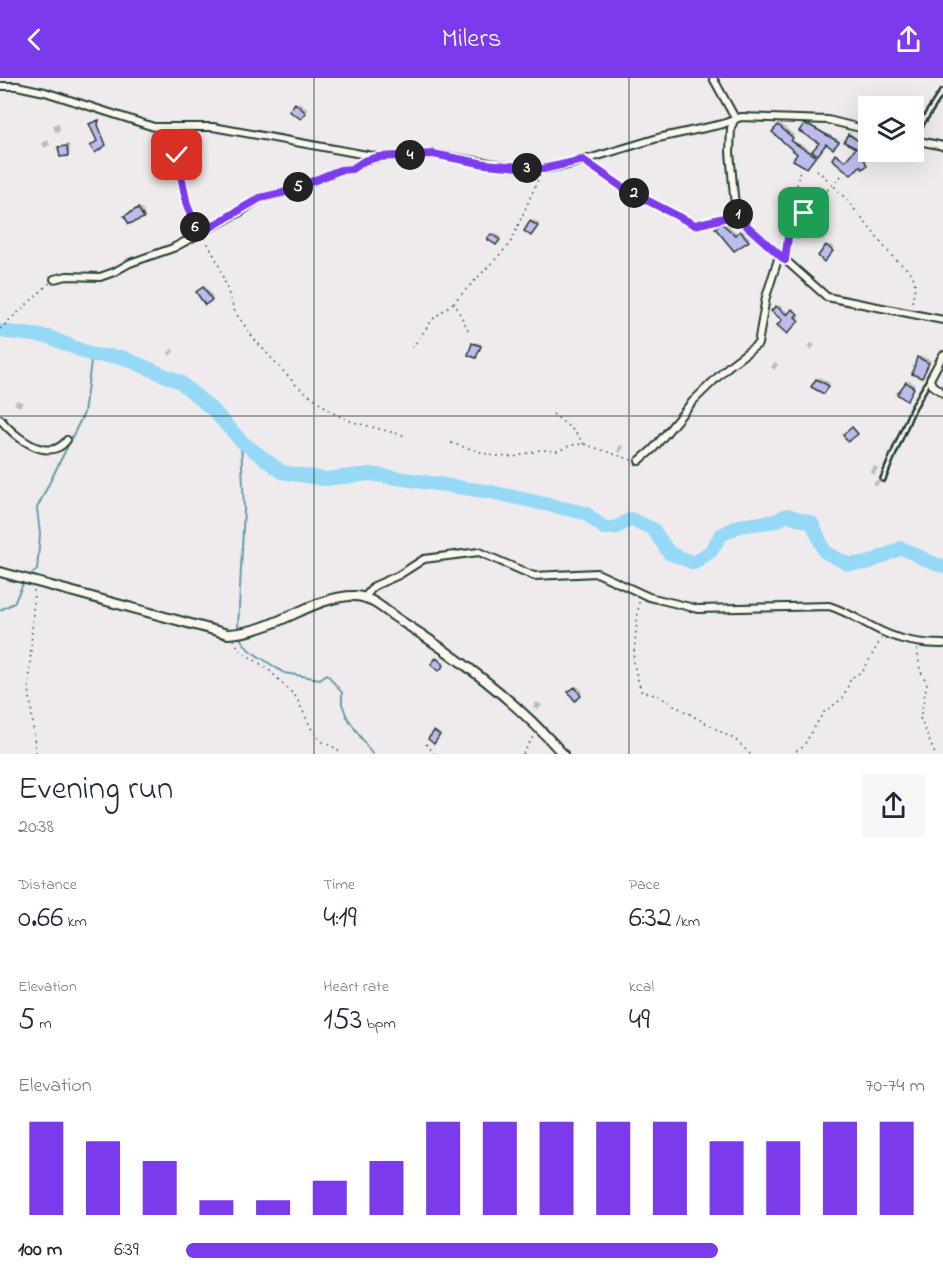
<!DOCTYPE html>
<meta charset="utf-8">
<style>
:root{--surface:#fff;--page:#f6f6f7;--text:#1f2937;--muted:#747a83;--accent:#7c3aed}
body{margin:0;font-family:"Indie Flower",sans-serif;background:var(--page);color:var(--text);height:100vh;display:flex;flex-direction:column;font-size:22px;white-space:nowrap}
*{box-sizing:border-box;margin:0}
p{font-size:20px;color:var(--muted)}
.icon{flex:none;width:33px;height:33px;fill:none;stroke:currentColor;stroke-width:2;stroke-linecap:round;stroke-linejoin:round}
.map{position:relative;height:676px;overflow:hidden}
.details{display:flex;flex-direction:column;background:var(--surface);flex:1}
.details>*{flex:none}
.buttons{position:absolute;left:858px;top:18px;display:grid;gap:12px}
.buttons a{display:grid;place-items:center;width:66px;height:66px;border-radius:0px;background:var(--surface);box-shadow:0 6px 24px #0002;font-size:30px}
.pin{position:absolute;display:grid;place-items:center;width:51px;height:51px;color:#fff;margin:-26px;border-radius:12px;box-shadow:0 3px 9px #0006}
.km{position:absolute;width:30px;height:30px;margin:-15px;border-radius:50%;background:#222;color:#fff;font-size:16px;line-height:30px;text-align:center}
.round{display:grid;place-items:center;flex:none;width:63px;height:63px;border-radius:0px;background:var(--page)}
.headline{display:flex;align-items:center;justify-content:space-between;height:102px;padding:0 18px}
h1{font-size:33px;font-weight:600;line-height:45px}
.figures{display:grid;grid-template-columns:repeat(3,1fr);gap:9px;height:102px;padding:6px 18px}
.figures div{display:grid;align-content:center}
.figures b{font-size:30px;font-weight:600}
.figures small{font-size:16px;font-weight:400}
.figures p{font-size:16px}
.chart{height:168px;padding:12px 18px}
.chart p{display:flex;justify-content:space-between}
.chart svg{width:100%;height:108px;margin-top:6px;stroke:var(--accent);stroke-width:6}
ul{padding:0 18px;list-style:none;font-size:20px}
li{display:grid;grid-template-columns:96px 72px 1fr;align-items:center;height:45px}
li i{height:15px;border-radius:8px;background:var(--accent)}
header{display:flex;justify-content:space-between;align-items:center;height:78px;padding:0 18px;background:var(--accent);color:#fff;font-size:27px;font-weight:600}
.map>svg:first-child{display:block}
.shadow{fill:#0003}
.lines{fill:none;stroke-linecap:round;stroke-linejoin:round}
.stream{stroke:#669ba9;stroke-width:2}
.river{stroke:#95d9f7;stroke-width:14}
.building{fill:#bfbbed;stroke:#1f3d34;stroke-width:1.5}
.service-casing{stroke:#1f3d34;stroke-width:8}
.minor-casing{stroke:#1f3d34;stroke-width:10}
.tertiary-casing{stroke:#1f3d34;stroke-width:12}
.path{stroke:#1f3d34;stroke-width:1.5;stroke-dasharray:1.5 4.5;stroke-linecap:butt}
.service{stroke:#fbf7ec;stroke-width:3}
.minor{stroke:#fbf7ec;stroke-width:6}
.tertiary{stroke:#fbf7ec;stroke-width:8}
.route-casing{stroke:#fff;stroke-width:12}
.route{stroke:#7c3aed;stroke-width:8}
.grid{fill:none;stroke:#1f3d34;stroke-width:1.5;stroke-opacity:0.55}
</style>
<header><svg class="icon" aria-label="back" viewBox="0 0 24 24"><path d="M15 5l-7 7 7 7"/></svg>Milers<svg class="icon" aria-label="share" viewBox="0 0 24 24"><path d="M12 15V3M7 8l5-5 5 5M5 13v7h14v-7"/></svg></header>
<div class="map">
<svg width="943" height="676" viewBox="0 0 943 676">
<rect width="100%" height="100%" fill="#efebec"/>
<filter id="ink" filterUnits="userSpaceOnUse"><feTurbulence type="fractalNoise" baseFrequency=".0167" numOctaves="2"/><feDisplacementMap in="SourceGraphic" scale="12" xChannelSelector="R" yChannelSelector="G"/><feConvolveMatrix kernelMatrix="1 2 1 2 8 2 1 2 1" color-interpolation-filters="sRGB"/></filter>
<g filter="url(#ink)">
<!-- shadow -->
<path class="shadow" d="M299 24 308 32 301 39 291 33Z
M59 45 60 53 55 54 53 47Z
M781 46 794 57 791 61 814 74 821 65 801 53 809 46 839 62 833 69 826 64 806 89 799 75 774 53Z
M850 55 856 59 855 61 867 67 868 65V73L864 79 867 86 863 89 860 86 851 95 834 80 837 76 847 83 858 69 846 63Z
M48 62 50 67 44 70 42 65Z
M69 66 70 75 67 77 60 69Z
M141 129 145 137 143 139 129 136Z
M534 142 539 145 533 154 526 152Z
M724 143 738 156 743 152 750 160 744 166 717 150Z
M494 154 501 159 498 163 492 157Z
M795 155 801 156 798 162 793 160Z
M830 166 834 170 824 182 820 178Z
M205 208 213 219 211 221 200 212Z
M779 227 790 236 795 231 800 240 787 254 784 242 773 233Z
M476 264 482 266 476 278 474 266Z
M811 265 815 267 811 272 807 269Z
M172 271 174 273 170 278 168 275Z
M921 278 931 282 922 299 914 295Z
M775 284 778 287 774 292 771 289Z
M819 299 830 305 826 312 813 309Z
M909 302 915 307 909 318 907 305Z
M17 322 23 325 20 329 14 326Z
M620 367 624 369 620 375 617 373Z
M874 388 878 390 874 397 870 395Z
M876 402 880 403 877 408 873 407Z
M439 579 445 584 439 591 433 586Z
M578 608 583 614 575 620 572 611Z
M536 624 542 627 538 632 533 629Z"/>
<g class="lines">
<!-- stream -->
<path class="stream" d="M27 499 37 492 40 456 37 430 84 335 92 277
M0 532 14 525 24 504
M238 550 244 431 241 363
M240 560 249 572 284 595 320 601 327 596 342 615V626L347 639 372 676"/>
<!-- river -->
<path class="river" d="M0 253 49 259 92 277 122 279 180 304 214 333 241 363 282 394 324 401 370 396 491 414 585 435 604 450H615L631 441 653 451 669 475 694 485 711 473 721 457 739 448 776 443 787 437 812 445 825 474 848 486 868 485 901 470C915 475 929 486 943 488"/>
</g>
<!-- building -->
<path class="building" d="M295 25 306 35 301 41 289 33Z
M99 42 98 47 106 67 95 75 90 68 97 63 89 46Z
M804 46 811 48 839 64 833 71 826 66 818 77 812 73 819 65 799 53Z
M778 47 793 60 791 63 816 78 807 90 793 82 797 76 772 54Z
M848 56 865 67 868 63V75L864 81 867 88 862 91 860 88 851 97 832 81 835 76 845 83 856 70 844 64Z
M67 68 68 78 60 79 58 69Z
M138 130 144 140 129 146 124 138Z
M530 143 538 148 531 158 524 153Z
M721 145 735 157 740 153 749 163 734 173 715 150Z
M491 156 500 162 496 167 487 161Z
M826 167 833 173 824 184 818 178Z
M203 209 212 222 205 227 196 214Z
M776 228 787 237 792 231 798 236 795 239 799 243 787 256 777 247 782 242 771 233Z
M472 265 481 268 476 280 468 277Z
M917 279 929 285 922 300 912 296Z
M816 301 829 308 824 316 811 309Z
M906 304 914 310 907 323 897 316Z
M852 349 858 356 848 364 843 357Z
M436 580 444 587 439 593 431 586Z
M575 609 581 618 575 623 568 614Z
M434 653 440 657 434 666 428 661Z"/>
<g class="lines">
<!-- service casing -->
<g class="service-casing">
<path id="service" d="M914 57 942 14
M883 401 912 332 929 302"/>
</g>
<!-- minor casing -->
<g class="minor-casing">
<path id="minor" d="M713 0 735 40 731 50 730 74 734 118 736 131 747 148 827 219 943 242
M0 8H17L45 14 154 49H213L378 79 433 76 521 90 543 91 568 87 658 60 723 46 741 39 828 42 868 52
M914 62 943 68
M54 201 67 198 100 199 114 194 130 185 173 170 242 133 260 120 286 114 340 92 352 91 364 83 377 80
M943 277 930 301 932 307 943 315
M0 341C13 357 48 387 67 362
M639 383 653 371 693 323 729 288 758 266 766 219 779 178
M365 519 374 508 399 497 424 481 479 474 534 498 597 495 649 519 698 531 829 528C849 534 865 546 883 554 902 563 922 566 943 566"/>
</g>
<!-- tertiary casing -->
<g class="tertiary-casing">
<path id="tertiary" d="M0 494 228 556C276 554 312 518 354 518 371 518 384 532 398 541 459 580 514 621 563 676"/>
</g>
<!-- path -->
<path class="path" d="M176 56 185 117 196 151
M591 88 625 111 695 146 724 140 730 136
M817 92C847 118 867 148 891 177 897 184 907 189 912 197 919 208 911 218 912 228
M790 151 844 95
M205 160 218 185 235 234 254 261 296 307 335 336 353 344 406 358
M785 172 800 91
M0 251 50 205
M468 252 454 224 510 166 540 97
M412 270 433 241 454 224
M553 336 574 353 584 366
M451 365 494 378 514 379 540 372 558 373 571 367 584 366 632 382
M34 512 29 609 36 676
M639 524 633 584 641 613 658 618 737 663 750 676
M233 562 241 573 268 591 296 619 313 654 321 663 337 671 340 676
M917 571 920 592 927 605 920 640 935 676
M426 666 435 676
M523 676 534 658
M791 676 803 669 823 635 843 620 851 600 863 593 881 561"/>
<!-- service -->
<use href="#service" class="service"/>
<!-- minor -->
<use href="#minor" class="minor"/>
<!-- tertiary -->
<use href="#tertiary" class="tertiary"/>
</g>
</g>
<g class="lines" filter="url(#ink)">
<!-- route casing -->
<g class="route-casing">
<path id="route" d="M177 77 187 127 199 156 260 120 286 114 340 92 352 91 364 83 378 79 433 76 485 86 543 91 583 82 625 111 695 147 724 140 736 131 747 148 785 182 789 152 804 135"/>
</g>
<!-- route -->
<use href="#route" class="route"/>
</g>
<!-- grid -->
<path class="grid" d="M314 0V676M629 0V676M0 338H943"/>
</svg>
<div class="buttons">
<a><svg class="icon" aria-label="layers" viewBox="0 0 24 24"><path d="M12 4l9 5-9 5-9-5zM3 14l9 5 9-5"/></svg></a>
</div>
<div class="pin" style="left:804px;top:135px;background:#1e9e55"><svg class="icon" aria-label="arrive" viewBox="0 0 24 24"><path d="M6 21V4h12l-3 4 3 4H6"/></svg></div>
<div class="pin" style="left:177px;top:77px;background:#d93025"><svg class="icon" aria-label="check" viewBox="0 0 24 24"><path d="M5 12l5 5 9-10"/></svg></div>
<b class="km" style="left:738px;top:136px">1</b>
<b class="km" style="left:634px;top:115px">2</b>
<b class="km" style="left:527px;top:90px">3</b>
<b class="km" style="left:410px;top:77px">4</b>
<b class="km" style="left:298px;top:109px">5</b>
<b class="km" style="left:195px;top:149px">6</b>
</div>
<section class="details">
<div class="headline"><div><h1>Evening run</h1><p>20:38</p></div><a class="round"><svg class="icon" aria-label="share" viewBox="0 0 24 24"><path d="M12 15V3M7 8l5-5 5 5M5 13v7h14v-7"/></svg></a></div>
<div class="figures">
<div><p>Distance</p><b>0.66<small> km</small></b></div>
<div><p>Time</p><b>4:19</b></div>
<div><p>Pace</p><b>6:32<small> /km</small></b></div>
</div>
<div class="figures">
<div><p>Elevation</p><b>5<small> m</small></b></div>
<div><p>Heart rate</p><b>153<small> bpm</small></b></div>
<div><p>kcal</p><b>49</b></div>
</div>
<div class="chart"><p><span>Elevation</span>70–74 m</p>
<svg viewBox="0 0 160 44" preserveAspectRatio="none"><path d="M5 44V6M15 44V14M25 44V22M35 44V38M45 44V38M55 44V30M65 44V22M75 44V6M85 44V6M95 44V6M105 44V6M115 44V6M125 44V14M135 44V14M145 44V6M155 44V6"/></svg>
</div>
<ul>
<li><b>100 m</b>6:39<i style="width:72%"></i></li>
</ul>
</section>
